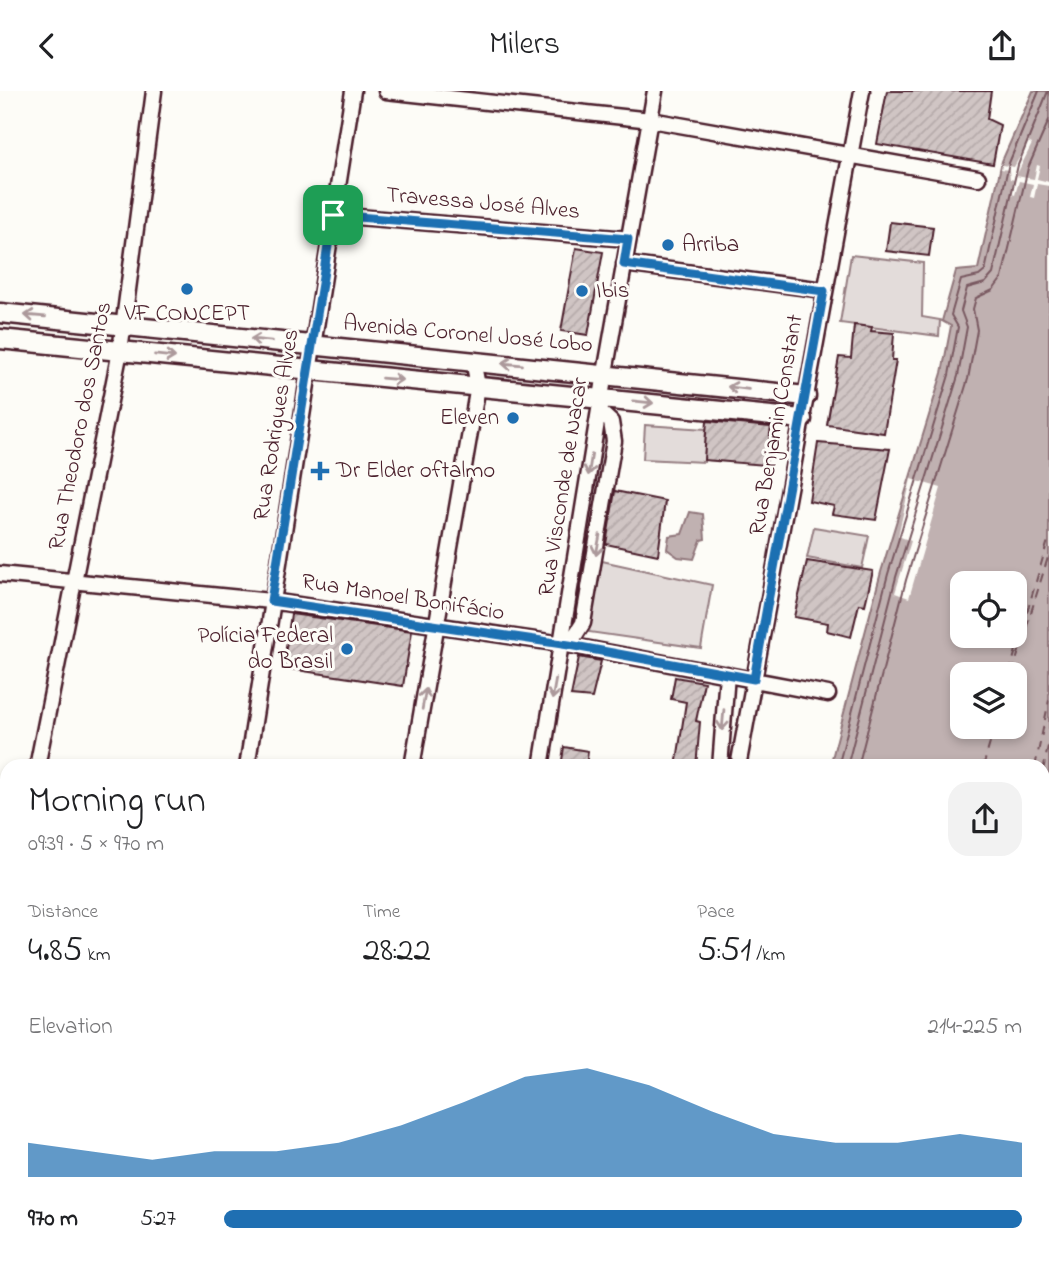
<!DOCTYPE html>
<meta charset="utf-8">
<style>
:root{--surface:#fff;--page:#f2f2f2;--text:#202124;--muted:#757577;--accent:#1f6fb2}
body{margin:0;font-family:"Indie Flower",sans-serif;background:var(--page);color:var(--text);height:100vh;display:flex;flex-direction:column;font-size:26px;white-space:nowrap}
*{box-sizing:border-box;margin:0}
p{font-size:23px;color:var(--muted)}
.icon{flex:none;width:38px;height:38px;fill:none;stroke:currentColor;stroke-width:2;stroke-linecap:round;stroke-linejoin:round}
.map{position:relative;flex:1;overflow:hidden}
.panel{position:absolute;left:0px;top:668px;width:1050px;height:502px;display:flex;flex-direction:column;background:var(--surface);border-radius:21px 21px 0 0;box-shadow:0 4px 10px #0003}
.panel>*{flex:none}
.fabs{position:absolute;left:950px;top:480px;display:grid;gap:14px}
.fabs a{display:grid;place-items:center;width:77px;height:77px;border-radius:14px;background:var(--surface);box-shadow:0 4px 10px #0003;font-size:35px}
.pin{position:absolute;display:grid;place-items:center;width:60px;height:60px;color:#fff;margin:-30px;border-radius:14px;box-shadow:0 4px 10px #0006}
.round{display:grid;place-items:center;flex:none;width:74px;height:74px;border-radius:21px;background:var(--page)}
.headline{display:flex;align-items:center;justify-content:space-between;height:119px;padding:0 28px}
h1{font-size:38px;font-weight:600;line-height:52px}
.figures{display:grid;grid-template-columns:repeat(3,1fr);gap:10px;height:119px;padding:7px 28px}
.figures div{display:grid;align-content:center}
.figures b{font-size:35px;font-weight:600}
.figures small{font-size:19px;font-weight:400}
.figures p{font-size:19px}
.chart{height:196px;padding:14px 28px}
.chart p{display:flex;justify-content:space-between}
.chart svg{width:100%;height:126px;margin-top:7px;fill:var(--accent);opacity:.7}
ul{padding:0 28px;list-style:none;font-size:23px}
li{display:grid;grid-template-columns:112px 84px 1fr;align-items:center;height:52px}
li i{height:18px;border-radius:9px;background:var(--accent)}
header{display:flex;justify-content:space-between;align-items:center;height:91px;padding:0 28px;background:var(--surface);font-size:32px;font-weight:600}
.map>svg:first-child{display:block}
.grass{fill:#e3dcda;stroke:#967e82;stroke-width:2}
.water{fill:#c0b1b1;stroke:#91777b;stroke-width:2;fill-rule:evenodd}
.pier{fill:#fdfcf7}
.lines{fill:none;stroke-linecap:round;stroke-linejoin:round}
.shore{stroke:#795961;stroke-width:2}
.ferry{stroke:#73525a;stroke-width:2;stroke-dasharray:9 7;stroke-linecap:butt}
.building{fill:url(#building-hatch);stroke:#4a1f2b;stroke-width:2}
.service-casing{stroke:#4a1f2b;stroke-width:12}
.minor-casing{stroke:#4a1f2b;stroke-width:19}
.tertiary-casing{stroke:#4a1f2b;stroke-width:23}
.service{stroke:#fdfcf7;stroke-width:7}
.minor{stroke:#fdfcf7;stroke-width:14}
.tertiary{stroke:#fdfcf7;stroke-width:18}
.oneway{stroke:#ac999b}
.route-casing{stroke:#fff;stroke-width:14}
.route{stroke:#1f6fb2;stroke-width:9}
.poi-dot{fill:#1f6fb2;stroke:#fdfcf7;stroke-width:2.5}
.labels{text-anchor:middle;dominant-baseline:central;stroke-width:6;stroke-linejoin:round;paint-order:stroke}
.street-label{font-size:23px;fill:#4a1f2b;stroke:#fdfcf7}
.poi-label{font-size:23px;fill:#4a1f2b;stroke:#fdfcf7;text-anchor:start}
</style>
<header><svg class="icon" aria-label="back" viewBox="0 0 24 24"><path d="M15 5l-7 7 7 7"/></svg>Milers<svg class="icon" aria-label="share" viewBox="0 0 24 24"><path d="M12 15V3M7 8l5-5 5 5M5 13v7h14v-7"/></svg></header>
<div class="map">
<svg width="1049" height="1170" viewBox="0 0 1049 1170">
<defs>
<pattern id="building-hatch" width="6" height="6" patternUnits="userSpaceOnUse" patternTransform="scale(1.75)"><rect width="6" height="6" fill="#d0c5c4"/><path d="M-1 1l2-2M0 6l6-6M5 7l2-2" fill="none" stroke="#b4a9a9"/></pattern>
</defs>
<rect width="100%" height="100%" fill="#fdfcf7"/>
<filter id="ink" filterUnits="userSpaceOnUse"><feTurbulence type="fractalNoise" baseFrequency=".0143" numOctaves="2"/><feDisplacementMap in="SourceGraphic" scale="14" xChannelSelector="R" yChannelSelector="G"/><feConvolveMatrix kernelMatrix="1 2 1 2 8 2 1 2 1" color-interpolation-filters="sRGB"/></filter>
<g filter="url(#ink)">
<!-- grass -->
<path class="grass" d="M851 164 923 172 922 226 940 229 939 245 840 232Z
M645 334 706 338 704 371 643 368Z
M814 436 869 445 862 477 807 467Z
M602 470 712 494 701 557 589 541Z"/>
<!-- water -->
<path class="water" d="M1033 0H1049V1170H682L684 1164H1043V676L830 675 881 481 942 282 951 235 942 230 956 180 978 178 1002 70ZM962 492H1015V544H962ZM962 583H1015V635H962Z
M690 421 703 423 705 448 701 449 694 468 678 466 667 458 669 445 682 443Z"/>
<!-- pier -->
<path class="pier" d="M1028 51 1032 53 1016 85 1034 88 1037 74 1040 75 1037 88 1049 91V95L1037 93 1034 107 1030 106 1033 93 1019 90 1015 104 1012 103 1015 89 1010 88 1009 79 1001 78 1002 74 1014 76Z
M911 388 941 397 909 507 895 502 911 450 898 445Z"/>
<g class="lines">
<!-- shore -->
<path class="shore" d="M838 676 888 483 949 284 958 236 951 224 961 189 979 185 985 180 1009 72 1039 0
M847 676 896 486 958 285 967 236 961 220 967 197 985 192 993 183 1018 74 1048 0
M858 676 906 489 968 288 977 239 973 218 976 207 993 199 1002 187 1028 77 1049 29"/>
<!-- ferry -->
<path class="ferry" d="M1009 583 1049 446
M1012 583 1049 463
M983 676 995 635
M1035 676 1049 609
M1043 680 1049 650
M1043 767 1049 735
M1043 890 1049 862
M980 1164V1170
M993 1164V1170
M1014 1164V1170
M1035 1164V1170
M827 1170 829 1164
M828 1170 830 1164
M1046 1170V1003L1049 987"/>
</g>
<!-- building -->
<path class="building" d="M887 0H991L987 28 1000 34 993 73 877 53Z
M890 131 933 136 929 165 886 160Z
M576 157 603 161 588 244 561 240Z
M854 234 872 236 871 240 894 242 892 269H896L884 342 827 334 839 266 851 267Z
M707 330 771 336 766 374 704 369Z
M818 352 890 358 876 429 832 423 834 415 809 410Z
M615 400 665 410 658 464 606 453Z
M807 470 873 480 865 514 859 513 851 546 827 540 828 532 794 526Z
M291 523 412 540 403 595 283 577Z
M579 566 601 570 592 607 571 605Z
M675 586 704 591 696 630 700 631 696 676H676L686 611 671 608Z
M564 656 588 660 586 676H561Z"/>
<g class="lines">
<!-- service casing -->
<g class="service-casing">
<path id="service" d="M0 1088 7 1089"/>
</g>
<!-- minor casing -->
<g class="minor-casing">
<path id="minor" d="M386 0 651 29 978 87
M333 124 628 148
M624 173 824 199
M0 483 271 510 569 554 828 603
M569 554 583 532 614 350 611 331 599 320
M37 676 120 260 154 0
M247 676 353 0
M412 676 478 295 473 269
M541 676 605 282 655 0
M720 676 727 583
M738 676 862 0
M0 725 7 727
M5 855 7 843
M0 955 7 957
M7 975 2 990 7 1001
M584 1164 599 1170
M174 1170 175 1164
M259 1170 260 1164
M318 1170 319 1164
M674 1170 676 1164"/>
</g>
<!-- tertiary casing -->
<g class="tertiary-casing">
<path id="tertiary" d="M0 222 806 305
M0 248 802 328"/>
</g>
<!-- service -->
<use href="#service" class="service"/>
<!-- minor -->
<use href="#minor" class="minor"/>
<!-- tertiary -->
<use href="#tertiary" class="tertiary"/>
</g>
<!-- one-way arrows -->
<defs><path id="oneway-shaft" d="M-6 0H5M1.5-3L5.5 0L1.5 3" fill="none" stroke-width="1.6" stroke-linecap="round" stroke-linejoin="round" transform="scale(1.75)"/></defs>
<g class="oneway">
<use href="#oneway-shaft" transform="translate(35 225) rotate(-175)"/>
<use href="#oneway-shaft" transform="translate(261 249) rotate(-174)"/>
<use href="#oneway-shaft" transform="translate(165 265) rotate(6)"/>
<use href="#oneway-shaft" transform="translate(512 273) rotate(-175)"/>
<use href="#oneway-shaft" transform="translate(392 288) rotate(5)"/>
<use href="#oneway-shaft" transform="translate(738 297) rotate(-173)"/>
<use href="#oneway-shaft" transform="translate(643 311) rotate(6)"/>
<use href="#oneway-shaft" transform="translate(590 374) rotate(99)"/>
<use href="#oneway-shaft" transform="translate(598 454) rotate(101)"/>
<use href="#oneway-shaft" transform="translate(554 598) rotate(100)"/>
<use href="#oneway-shaft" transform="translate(424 608) rotate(-80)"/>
<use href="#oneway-shaft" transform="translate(723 629) rotate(95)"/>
</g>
</g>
<g class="lines" filter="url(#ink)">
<!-- route casing -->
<g class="route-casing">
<path id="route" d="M333 124 628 148 624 173 824 200 754 588 569 554 271 510Z"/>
</g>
<!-- route -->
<use href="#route" class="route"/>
</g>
<!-- markers -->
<g class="poi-dot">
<circle cx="668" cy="154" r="7"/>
<circle cx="187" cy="198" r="7"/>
<circle cx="582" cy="200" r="7"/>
<circle cx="513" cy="327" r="7"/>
<path d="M316.5 369.5h7v7h7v7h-7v7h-7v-7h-7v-7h7z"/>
<circle cx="347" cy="558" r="7"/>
</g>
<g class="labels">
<!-- street labels -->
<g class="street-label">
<text transform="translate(483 113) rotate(5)">Travessa José Alves</text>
<text transform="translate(468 244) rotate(5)">Avenida Coronel José Lobo</text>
<text transform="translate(277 334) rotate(-81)">Rua Rodrigues Alves</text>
<text transform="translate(777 334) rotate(-80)">Rua Benjamin Constant</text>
<text transform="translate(81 335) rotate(-79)">Rua Theodoro dos Santos</text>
<text transform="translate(564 396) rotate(-81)">Rua Visconde de Nacar</text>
<text transform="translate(403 507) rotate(9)">Rua Manoel Bonifácio</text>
</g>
<!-- poi labels -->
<g class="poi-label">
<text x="682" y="154">Arriba</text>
<text x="596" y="200">Ibis</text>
<text x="187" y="223" text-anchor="middle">VF CONCEPT</text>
<text x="499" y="327" text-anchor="end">Eleven</text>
<text x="336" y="380">Dr Elder oftalmo</text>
<text x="333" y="545" text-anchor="end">Polícia Federal<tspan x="333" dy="26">do Brasil</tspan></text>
</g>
</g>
</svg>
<div class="fabs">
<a><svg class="icon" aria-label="locate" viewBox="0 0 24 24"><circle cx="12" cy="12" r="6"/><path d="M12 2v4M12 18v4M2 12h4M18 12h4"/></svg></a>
<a><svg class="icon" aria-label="layers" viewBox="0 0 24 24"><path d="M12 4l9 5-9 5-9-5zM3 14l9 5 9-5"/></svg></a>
</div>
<div class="pin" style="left:333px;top:124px;background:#1e9e55"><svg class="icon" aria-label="arrive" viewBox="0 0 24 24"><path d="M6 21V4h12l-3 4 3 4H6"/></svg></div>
<section class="panel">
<div class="headline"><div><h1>Morning run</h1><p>09:39 · 5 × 970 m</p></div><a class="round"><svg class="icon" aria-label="share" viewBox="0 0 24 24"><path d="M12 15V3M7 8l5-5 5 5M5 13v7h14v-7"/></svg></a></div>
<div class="figures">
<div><p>Distance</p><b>4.85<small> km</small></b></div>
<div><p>Time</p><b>28:22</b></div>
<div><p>Pace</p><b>5:51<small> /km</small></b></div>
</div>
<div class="chart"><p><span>Elevation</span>214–225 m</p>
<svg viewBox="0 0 160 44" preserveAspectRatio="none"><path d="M0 44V32L10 35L20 38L30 35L40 35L50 32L60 26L70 18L80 9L90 6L100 12L110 21L120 29L130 32L140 32L150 29L160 32V44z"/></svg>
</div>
<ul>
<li><b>970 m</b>5:27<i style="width:100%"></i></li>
</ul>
</section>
</div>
